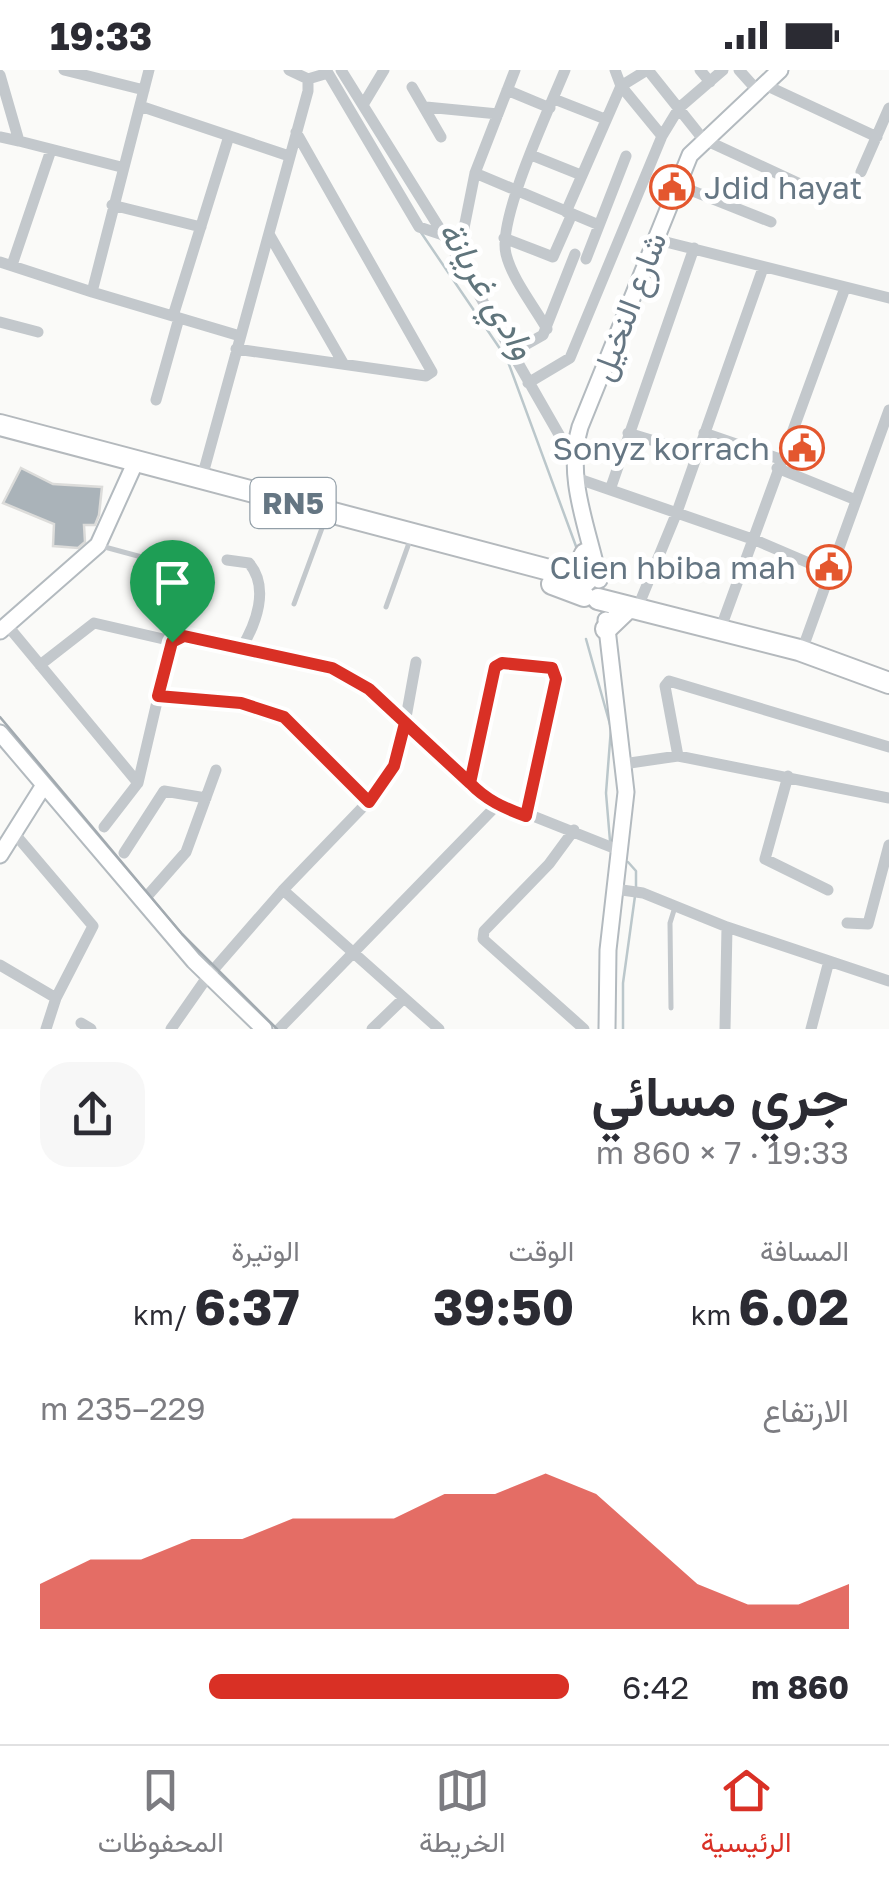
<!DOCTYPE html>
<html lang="ar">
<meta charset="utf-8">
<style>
:root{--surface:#fff;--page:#f7f7f7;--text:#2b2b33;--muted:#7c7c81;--line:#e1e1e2;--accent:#d93025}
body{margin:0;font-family:"Golos Text",Vazirmatn,sans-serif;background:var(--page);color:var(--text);direction:rtl;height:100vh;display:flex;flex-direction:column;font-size:38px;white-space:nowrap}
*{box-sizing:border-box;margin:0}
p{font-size:32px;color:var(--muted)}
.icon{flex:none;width:55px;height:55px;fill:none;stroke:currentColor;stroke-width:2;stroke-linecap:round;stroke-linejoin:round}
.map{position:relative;height:959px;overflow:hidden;direction:ltr}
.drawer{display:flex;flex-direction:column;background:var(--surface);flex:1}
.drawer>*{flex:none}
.pin{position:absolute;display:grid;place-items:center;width:85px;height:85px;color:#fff;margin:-102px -42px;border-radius:50% 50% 50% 0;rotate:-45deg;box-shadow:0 0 10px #0007}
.pin .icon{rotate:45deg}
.round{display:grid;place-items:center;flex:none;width:105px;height:105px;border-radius:30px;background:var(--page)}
.headline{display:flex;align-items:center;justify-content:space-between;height:170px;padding:0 40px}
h1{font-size:55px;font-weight:700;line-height:75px}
.figures{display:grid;grid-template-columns:repeat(3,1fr);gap:15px;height:170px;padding:10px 40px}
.figures div{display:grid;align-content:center}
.figures b{font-size:50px;font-weight:700}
.figures small{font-size:28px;font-weight:400}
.figures p{font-size:28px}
.chart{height:280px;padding:20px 40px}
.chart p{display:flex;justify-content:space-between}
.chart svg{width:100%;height:180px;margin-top:10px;fill:var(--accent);opacity:.7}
ul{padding:0 40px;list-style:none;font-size:32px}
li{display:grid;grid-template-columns:160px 120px 1fr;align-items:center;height:75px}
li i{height:25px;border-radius:12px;background:var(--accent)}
.status{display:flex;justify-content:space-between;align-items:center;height:70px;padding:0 50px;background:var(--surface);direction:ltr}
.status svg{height:28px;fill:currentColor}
.menu{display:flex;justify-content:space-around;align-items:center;height:140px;border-top:2px solid var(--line);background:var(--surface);font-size:28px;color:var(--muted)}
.menu a{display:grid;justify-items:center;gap:5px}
.menu .current{color:var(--accent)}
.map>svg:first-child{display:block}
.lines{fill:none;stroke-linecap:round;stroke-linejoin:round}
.stream{stroke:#bbc7cb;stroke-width:2.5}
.building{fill:#aab3b9;stroke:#dcdcda;stroke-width:2.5}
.secondary-casing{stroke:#b3babf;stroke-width:19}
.highway-casing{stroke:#b4b9bd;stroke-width:24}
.lane{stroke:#c3c8cc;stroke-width:5}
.street{stroke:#c3c8cc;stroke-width:11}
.secondary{stroke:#fff;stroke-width:15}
.highway{stroke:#fff;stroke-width:20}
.tram{stroke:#a2aab0;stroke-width:2.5}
.route-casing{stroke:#fff;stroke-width:20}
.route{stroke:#d93025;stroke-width:12}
.labels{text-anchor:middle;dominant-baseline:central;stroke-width:10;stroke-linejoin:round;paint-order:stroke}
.shield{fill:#fff;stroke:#939fa8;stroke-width:2.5}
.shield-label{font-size:30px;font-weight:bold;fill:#657683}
.poi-label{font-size:32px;fill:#657683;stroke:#fff;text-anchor:end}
.street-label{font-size:32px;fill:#657683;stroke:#fff}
.water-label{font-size:35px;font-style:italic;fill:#60757c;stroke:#fff}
</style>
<div class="status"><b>19:33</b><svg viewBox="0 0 49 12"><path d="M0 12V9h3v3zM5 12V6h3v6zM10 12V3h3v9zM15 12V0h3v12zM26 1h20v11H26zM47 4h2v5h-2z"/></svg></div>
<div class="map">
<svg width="889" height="959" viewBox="0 0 889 959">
<rect width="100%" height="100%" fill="#fafaf8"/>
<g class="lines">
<!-- stream -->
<path class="stream" d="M420 161 507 289 577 479
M586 569 611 658 606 723 610 771
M628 792 636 801V819
M623 959V913L635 826"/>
</g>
<!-- building -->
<path class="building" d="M21 398 53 414 102 417 99 445 95 455H84L85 472 78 478 53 476 54 454 3 433Z"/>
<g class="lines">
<!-- secondary casing -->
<g class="secondary-casing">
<path id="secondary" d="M599 510C589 460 565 409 580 357L690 85 780 0
M606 550 626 722 608 880 607 959
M0 561 98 475 136 391
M0 663 194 891 264 959
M0 785 44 715"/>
</g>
<!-- highway casing -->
<g class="highway-casing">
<path id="highway" d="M0 355 587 510
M566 506 578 498 585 484
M552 514 584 526
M598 529 799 580 889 613
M606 559 629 537"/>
</g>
<!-- lane -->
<path class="lane" d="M101 476 197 502
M294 534 325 450
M386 537 409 473
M671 938 670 853 675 837"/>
<!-- street -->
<path class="street" d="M64 0 144 20
M341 0 458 188
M515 0 475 103 458 188 573 389
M615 0 621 16 662 66
M648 0 703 69 800 114
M700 0 710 12
M739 0 756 19
M0 5 19 71 121 97
M308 9 328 3 419 157 443 165
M763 14 877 67
M412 17 441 67
M507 20 550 38
M554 29 605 49
M363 35 384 0
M140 36 289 86
M426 37 498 44
M0 67 19 71
M531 85 581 105
M861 102 889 38
M475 103 599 155
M675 114 771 152
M112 135 201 157
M566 142 621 16 647 0
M269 164 343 293
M504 168 553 187 572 144
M654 169 889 228
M586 189 626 86
M0 192 92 222 149 0
M12 195 51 80
M92 222 240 266
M173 246 229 66
M0 252 38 262
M547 259C534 236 512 209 506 184 497 149 550 37 565 0
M236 279 426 306 432 302 296 62
M511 283 543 265 575 184
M528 313 570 288 662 66 679 38 723 0
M156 330 179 248
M628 363 697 384
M704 363 780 389
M777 398 856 430
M576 408 755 470 830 502
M201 411 308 21V9L289 0
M611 417 694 178
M227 490 249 493C270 518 256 554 241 579
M642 527 677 442 763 198
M724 549 845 218
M7 555 138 713
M805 572 889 340
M40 595 94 553 172 571
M158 626 241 633 285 647 369 732
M678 686 665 616 669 611 889 677
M623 694 678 686 889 728
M788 706 765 789 828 820
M469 713 495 597 501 593 552 599 556 609 525 746
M104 757 138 713 170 576 184 566 332 598 369 619 485 727 621 781
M574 760 549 794 484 861 483 869 584 959
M14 763 93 856 56 928 46 959
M124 783 164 721 206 728
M615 819 643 823 727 857 889 911
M283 820 439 959
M142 832 186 782 216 700
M847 853 868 854 889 775
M0 895 56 928
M81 953 91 959
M171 959 208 906 283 820 387 712 405 653 416 592
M279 959 497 735
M372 959 403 929
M725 959 727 857
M811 959 829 891"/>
<!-- secondary -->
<use href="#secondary" class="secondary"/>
<!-- highway -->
<use href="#highway" class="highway"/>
<!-- tram -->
<path class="tram" d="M0 647 182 864 277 959"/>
</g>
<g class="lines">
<!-- route casing -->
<g class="route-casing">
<path id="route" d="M172 572 184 566 332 598 369 619 470 713C486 730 504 738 526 746L556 609 552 598 502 593 495 597 470 713 405 653 394 696 369 732 284 647 241 633 158 626 172 572"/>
</g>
<!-- route -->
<use href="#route" class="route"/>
</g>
<!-- icons -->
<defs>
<g id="civic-ring" transform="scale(2.25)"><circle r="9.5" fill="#fff" stroke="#e4572e" stroke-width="1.5"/><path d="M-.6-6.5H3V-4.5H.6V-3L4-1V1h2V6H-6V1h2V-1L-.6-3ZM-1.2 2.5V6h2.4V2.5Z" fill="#e4572e"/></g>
</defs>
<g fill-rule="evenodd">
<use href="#civic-ring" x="672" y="117"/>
<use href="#civic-ring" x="802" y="378"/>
<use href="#civic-ring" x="829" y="497"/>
</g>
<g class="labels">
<!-- shield labels -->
<rect class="shield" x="250.5" y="408" width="85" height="50" rx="8"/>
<g class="shield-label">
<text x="293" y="433">RN5</text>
</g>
<!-- poi labels -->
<g class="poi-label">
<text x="704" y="117" text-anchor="start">Jdid hayat</text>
<text x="770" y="378">Sonyz korrach</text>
<text x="796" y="497">Clien hbiba mah</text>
</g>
<!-- street labels -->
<g class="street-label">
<text transform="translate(628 236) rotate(-69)">شارع النخيل</text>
</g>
<!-- water labels -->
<g class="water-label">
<text transform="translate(488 219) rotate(59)">وادي غريانة</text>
</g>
</g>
</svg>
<div class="pin" style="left:172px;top:572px;background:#1e9e55"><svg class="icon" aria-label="arrive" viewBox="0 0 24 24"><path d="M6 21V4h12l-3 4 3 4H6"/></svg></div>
</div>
<section class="drawer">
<div class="headline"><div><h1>جري مسائي</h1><p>19:33 · 7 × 860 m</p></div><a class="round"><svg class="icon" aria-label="share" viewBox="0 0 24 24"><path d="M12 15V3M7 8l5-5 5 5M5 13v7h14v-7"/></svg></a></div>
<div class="figures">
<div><p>المسافة</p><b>6.02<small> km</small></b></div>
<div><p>الوقت</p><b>39:50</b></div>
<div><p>الوتيرة</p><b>6:37<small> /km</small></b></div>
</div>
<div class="chart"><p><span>الارتفاع</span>229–235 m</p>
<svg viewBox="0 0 160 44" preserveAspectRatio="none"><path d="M0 44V33L10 27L20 27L30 22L40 22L50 17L60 17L70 17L80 11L90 11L100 6L110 11L120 22L130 33L140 38L150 38L160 33V44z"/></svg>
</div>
<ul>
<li><b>860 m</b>6:42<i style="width:68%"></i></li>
</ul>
</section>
<nav class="menu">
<a class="current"><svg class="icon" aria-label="home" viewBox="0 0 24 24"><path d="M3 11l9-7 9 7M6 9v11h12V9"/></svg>الرئيسية</a>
<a><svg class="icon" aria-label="map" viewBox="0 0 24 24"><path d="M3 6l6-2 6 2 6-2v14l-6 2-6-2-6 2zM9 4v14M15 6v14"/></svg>الخريطة</a>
<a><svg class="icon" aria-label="saved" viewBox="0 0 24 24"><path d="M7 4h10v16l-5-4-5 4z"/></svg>المحفوظات</a>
</nav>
